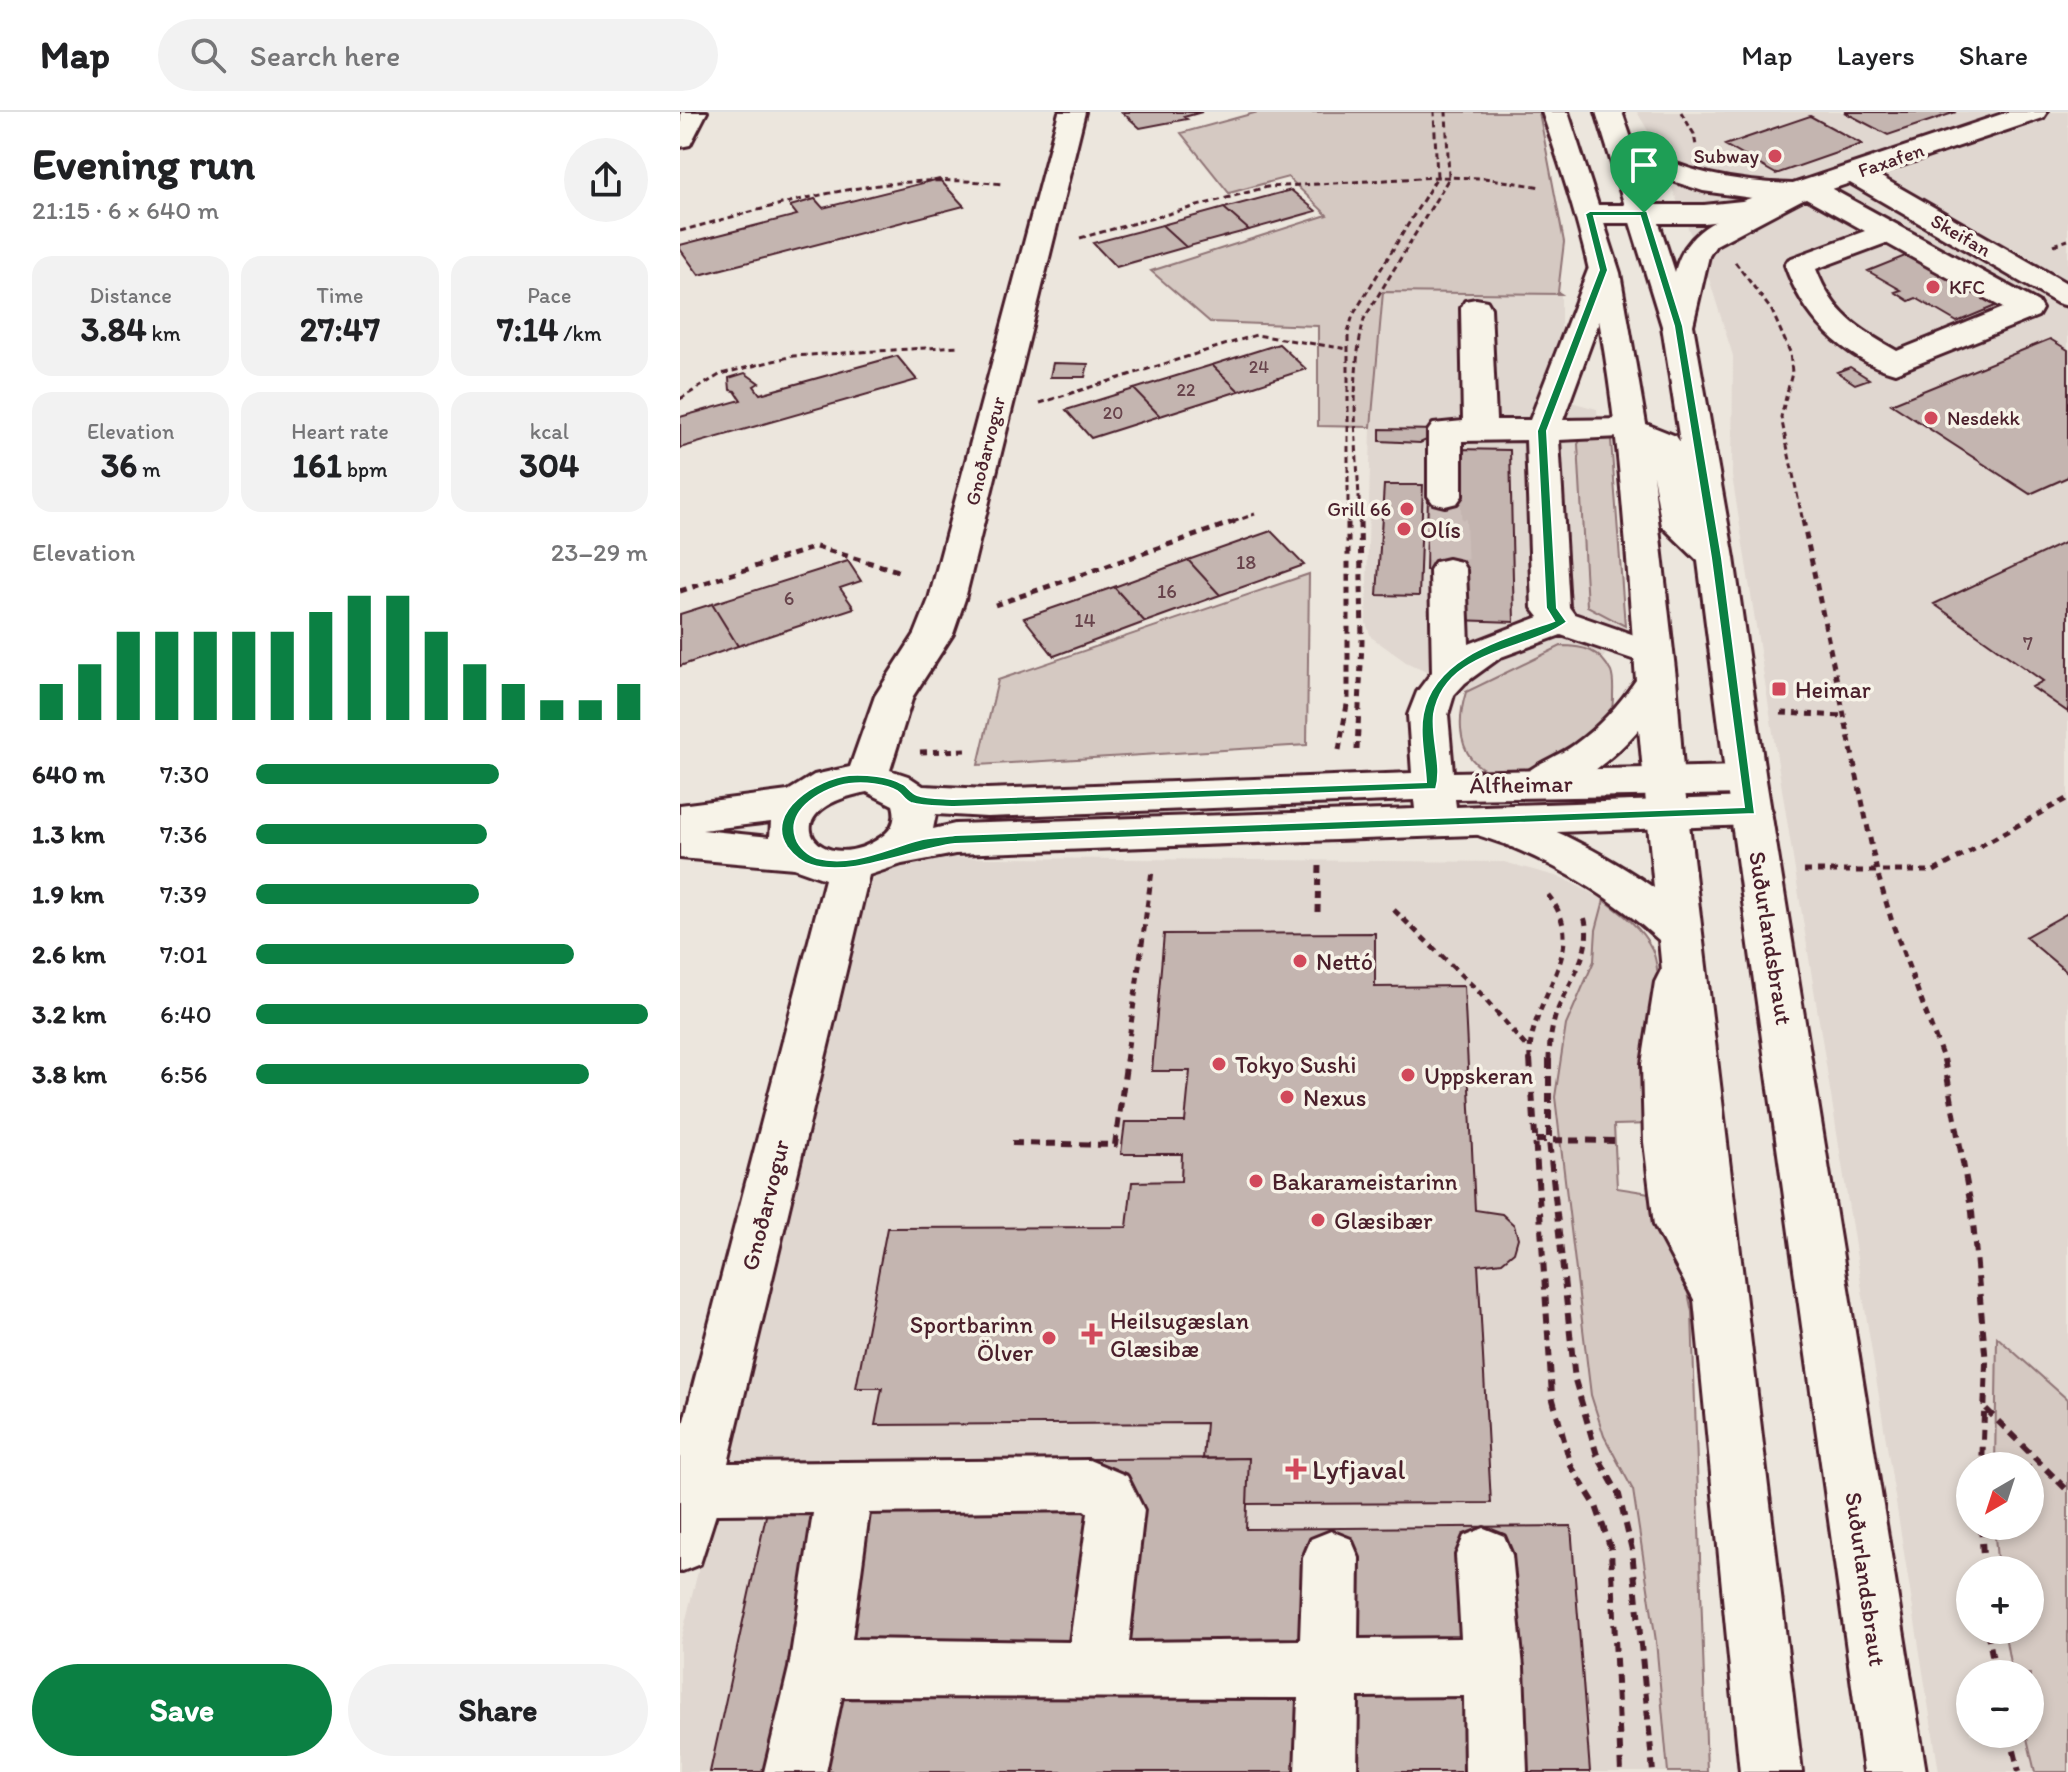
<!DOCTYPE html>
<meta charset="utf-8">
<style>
:root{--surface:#fff;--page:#f2f2f2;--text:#202124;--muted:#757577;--line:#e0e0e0;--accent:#0b8043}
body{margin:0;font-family:Itim,sans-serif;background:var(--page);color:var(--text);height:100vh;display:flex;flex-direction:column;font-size:30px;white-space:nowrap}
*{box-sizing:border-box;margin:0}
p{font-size:26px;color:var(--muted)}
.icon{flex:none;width:44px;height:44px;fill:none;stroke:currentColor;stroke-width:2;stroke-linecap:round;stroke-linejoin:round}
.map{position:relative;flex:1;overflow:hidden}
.sheet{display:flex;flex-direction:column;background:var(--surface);width:680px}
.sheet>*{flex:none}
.needle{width:52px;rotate:219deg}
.controls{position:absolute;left:1276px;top:1340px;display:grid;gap:16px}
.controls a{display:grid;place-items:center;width:88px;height:88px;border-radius:50%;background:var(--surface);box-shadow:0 4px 12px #0003;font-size:40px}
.pin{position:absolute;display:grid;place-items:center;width:68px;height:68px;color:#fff;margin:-82px -34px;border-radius:50% 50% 50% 0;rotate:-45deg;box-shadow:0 0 8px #0007}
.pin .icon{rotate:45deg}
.round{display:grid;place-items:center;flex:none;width:84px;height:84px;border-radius:42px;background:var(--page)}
.headline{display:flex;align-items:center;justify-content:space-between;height:136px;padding:0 32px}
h1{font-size:44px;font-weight:800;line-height:60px}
.figures{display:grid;grid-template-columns:repeat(3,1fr);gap:12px;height:136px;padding:8px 32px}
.figures div{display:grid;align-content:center;border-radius:20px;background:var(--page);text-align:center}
.figures b{font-size:34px;font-weight:800}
.figures small{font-size:22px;font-weight:400}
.figures p{font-size:22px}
.chart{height:224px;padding:16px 32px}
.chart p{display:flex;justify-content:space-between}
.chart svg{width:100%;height:144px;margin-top:8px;stroke:var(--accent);stroke-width:6}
.primary-button{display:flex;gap:16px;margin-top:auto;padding:16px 32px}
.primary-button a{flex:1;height:92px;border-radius:48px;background:var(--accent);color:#fff;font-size:32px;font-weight:800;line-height:92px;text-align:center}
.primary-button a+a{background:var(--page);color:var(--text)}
ul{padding:0 32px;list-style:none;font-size:26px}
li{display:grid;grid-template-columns:128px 96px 1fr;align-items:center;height:60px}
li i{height:20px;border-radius:10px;background:var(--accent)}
header{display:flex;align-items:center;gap:48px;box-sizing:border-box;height:112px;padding:0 40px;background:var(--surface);border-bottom:2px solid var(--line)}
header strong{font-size:38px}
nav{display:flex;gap:44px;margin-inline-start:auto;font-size:28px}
.search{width:560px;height:72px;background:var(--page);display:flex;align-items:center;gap:20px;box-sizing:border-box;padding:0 28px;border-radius:44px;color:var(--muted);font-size:30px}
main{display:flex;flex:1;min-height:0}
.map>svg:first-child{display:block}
.built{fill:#e0d7d0;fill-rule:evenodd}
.green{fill:#d5c9c2;stroke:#907476;stroke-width:2}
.building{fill:#c4b5b0;stroke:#4a1f2b;stroke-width:2}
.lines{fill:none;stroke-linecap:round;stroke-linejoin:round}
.minor-tunnel-far1{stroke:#ccbeb9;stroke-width:31;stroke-dasharray:31 15;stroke-linecap:butt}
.minor-tunnel{stroke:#ccbeb9;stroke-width:40;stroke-dasharray:40 20;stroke-linecap:butt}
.minor-casing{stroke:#4a1f2b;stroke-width:6}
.major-casing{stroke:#4a1f2b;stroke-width:6}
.path-far2{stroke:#4a1f2b;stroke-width:3;stroke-dasharray:6 4;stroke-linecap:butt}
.path-far1{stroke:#4a1f2b;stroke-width:5;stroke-dasharray:7 6;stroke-linecap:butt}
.path{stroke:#4a1f2b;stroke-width:6;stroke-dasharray:10 7;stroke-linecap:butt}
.minor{fill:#f7f3e8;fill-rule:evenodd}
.major{fill:#f7f3e8;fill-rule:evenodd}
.route{fill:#0b8043;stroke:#fff;stroke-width:2;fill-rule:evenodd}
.poi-dot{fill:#d1495b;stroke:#f7f3e8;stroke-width:3}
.labels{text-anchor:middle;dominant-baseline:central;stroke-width:7;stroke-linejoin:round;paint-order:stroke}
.far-number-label{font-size:18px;fill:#68444c}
.far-poi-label{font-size:20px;fill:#4a1f2b;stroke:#f7f3e8;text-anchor:end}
.far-street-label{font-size:20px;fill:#4a1f2b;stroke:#f7f3e8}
.number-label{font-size:20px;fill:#68444c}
.poi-label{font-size:24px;fill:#4a1f2b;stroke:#f7f3e8;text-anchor:start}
.street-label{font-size:24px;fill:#4a1f2b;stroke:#f7f3e8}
.near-poi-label{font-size:28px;fill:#4a1f2b;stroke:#f7f3e8;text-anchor:start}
</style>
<header>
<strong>Map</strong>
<div class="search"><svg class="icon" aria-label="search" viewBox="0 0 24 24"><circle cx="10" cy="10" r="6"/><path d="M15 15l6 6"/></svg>Search here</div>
<nav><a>Map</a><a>Layers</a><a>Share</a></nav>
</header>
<main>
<section class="sheet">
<div class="headline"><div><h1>Evening run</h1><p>21:15 · 6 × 640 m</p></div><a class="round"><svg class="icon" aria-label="share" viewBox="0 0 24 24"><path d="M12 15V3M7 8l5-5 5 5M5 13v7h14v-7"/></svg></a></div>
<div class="figures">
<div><p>Distance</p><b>3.84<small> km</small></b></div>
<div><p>Time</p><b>27:47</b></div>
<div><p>Pace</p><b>7:14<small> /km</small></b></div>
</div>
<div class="figures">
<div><p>Elevation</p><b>36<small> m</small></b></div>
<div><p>Heart rate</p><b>161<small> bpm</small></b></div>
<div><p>kcal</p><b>304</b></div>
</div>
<div class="chart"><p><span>Elevation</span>23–29 m</p>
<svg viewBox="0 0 160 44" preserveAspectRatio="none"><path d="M5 44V33M15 44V27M25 44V17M35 44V17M45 44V17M55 44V17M65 44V17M75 44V11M85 44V6M95 44V6M105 44V17M115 44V27M125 44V33M135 44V38M145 44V38M155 44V33"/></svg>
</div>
<ul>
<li><b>640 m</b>7:30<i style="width:62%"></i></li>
<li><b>1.3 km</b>7:36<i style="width:59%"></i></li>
<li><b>1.9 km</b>7:39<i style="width:57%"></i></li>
<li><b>2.6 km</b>7:01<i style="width:81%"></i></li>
<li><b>3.2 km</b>6:40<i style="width:100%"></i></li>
<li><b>3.8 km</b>6:56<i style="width:85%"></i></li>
</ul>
<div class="primary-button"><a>Save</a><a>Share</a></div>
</section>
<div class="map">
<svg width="1388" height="1660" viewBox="0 0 1388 1660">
<rect width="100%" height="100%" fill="#ece6dd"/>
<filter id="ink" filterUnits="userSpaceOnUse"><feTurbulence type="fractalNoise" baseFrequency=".0125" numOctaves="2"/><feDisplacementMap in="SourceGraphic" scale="16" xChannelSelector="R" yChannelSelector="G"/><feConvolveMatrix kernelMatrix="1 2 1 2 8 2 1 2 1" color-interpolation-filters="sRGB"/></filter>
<g filter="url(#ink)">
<!-- built -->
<path class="built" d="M957 0H1388V1660H1259L1052 364 1053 244 1030 170 970 22ZM1290 1354H1350V1414H1290ZM1290 1458H1350V1518H1290ZM1290 1562H1350V1622H1290Z
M703 179 881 182V245L864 283 917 297 919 320 906 458 907 493 945 514 923 546 909 537 796 573 786 580 726 550 691 525 686 511 691 315Z
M206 745 824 750 883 766 924 788 916 818 914 849 886 913 875 985 911 1283 924 1324 953 1378 976 1529 988 1660H0V1531L100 1135 183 782Z"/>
<!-- green -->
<path class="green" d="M578 0H859L884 130 878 180 881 182 703 180 691 315 638 314V214L530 210 471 159 647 103 608 65 549 81 501 21Z
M919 320 931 328 945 514 907 494 898 332 904 323Z
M629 462 627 633 298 653 318 568Z
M881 534C904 534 920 538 931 560 934 568 933 576 933 584 934 617 912 625 887 641 878 647 867 657 856 660 794 676 769 635 786 580Z
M924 788C943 802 961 815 972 837 987 871 974 971 971 1012L934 1013 937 1076 969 1081 1002 1152 1012 1200 1027 1660H988L976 1529 953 1378 924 1324 911 1283 875 985 886 913 914 849 916 818Z
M1317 1225 1388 1288V1660H1355L1346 1622H1350V1562H1332L1324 1518H1350V1458H1318L1314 1414H1350V1354H1315Z"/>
<!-- building -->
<path class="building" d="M442 0H522L504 5 507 7 460 16Z
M1164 0H1276L1208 23Z
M1130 4 1182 32 1096 62 1045 33Z
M259 67 284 94 19 163 0 137V133L117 103 110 94 135 87 143 96Z
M611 78 636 99 569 118 544 96Z
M544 96 569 118 506 135 482 113Z
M482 113 506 135 436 155 413 131Z
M1230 142 1320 192 1277 210 1236 186 1229 189 1215 180 1221 178 1188 159Z
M1370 227 1388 238V365L1350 382 1211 292Z
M599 232 626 257 559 279 532 253Z
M217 244 237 268 0 336V305L61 288 55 279 50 278 49 266 65 261 79 271 74 274 80 282Z
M373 251 408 252 405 265H370Z
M532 253 559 279 480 304 454 277Z
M1170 255 1189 267 1175 272 1157 260Z
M454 277 480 304 411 326 386 298Z
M700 317 759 318 760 322 740 331 700 329Z
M776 337 830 338 834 510 777 508 778 458H746L748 384H776Z
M704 373H743L739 484 697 483Z
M591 419 624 453 540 483 508 448Z
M1388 429V600L1352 575 1363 569 1254 492Z
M508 448 540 483 465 510 434 475Z
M168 449 181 469 160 476 174 496 58 534 32 492Z
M434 475 465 510 374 544 344 506Z
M32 492 58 534 0 554V502Z
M1388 801V861L1345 825Z
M695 821V875L784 874 795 1098 822 1102 834 1113 838 1126 834 1140 822 1150 798 1153 811 1391 567 1392 569 1346 523 1347 526 1311 195 1313 202 1276H176L207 1116 447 1115 452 1070 501 1069 502 1042H441L445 1010H505L510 959H472L484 822Z
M569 1346 566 1417 891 1414 910 1660H30L98 1349Z"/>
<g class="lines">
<!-- minor-tunnel-far1 -->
<path class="minor-tunnel-far1" d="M765 384 766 410"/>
<!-- minor-tunnel -->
<path class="minor-tunnel" d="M766 408 768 458"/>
<!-- minor casing -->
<g class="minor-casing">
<path id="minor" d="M1 0H27L10 33 0 35Z
M379 0H405L285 487 273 522 233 584 210 658 228 664 243 674 307 677 732 661 728 603 737 580 752 560 750 458 755 450 768 447 781 450 786 458 789 532 859 505 852 496 846 328 782 329V384L777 391 765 394 753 391 748 384V319L753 312 783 309 781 196 785 189 796 187 807 189 811 196 816 308H850L908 158 912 152 923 149 934 152 938 158 883 308 949 307 961 310 966 317 961 324 879 328 889 495 894 502 986 534 992 542 986 550 973 554 881 523 821 545 785 571 774 583 768 603 773 660 1066 654 1080 658 1086 668 1080 678 1066 682 775 687 776 695 1071 685 1086 689 1092 699 1086 709 1071 713 275 742 222 752 189 763 48 1351 409 1348 447 1364 464 1398 449 1530 620 1528 623 1446 631 1427 651 1419 671 1427 679 1446 678 1527 781 1526 776 1443 784 1424 804 1416 824 1424 832 1443 843 1555 847 1660H785L784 1584 678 1585 677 1660H615L618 1586 162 1585 146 1660H84L109 1556 133 1401 36 1402 20 1452 0 1460V1324L145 767 114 756 0 746V693L108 679 134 663 170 655 195 584 235 522 249 487ZM187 680 213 693C217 707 213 717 201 725 143 768 84 699 187 680ZM734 688 735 697 275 712 253 717 256 702 307 705ZM91 710 90 725 22 718ZM404 1398 408 1401 390 1530 172 1527 189 1401Z
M1328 0H1367L1363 6 1196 62 1388 172V194L1377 191 1170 71 1152 77 1358 190 1362 197 1358 204 1215 261C1162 247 1122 203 1105 153L1109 147 1185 119 1126 86 1066 106 1024 111H910L900 108 896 102 900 96 910 93H1024L1062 89ZM1206 131 1323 196 1217 239C1177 216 1153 202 1136 157Z
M997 853 1013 858 1019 870 1008 952 1012 1030 1024 1111 1063 1182 1055 1197 1037 1204 1019 1197 974 1113 964 1030 962 952 975 870 981 858Z"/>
</g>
<!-- major casing -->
<g class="major-casing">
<path id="major" d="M862 0H888L940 161 966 312 996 324 1000 330 982 214 916 0H942L953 32C1004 61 1055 70 1113 72L1123 75 1127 81 1123 87 1036 133 1029 144 1013 213 1054 446 1086 668 1246 1660H1184L1046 668 1018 449 982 414 973 363 996 566 1004 670 1122 1660H1060L979 828C934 787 883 756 827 733 810 726 789 724 779 708L785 698C829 686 937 749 974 776L959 617C935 645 881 693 842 682L836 672C847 654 876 646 894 633 918 616 939 593 956 568 946 441 940 313 915 187 903 123 883 62 862 0ZM962 59 1023 79 1079 87C1042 107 1006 115 995 160Z"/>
</g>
<!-- path-far2 -->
<path class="path-far2" d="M1001 0 1014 22 1016 34
M0 119C109 90 208 58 322 72
M400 126 587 75 757 65 804 66 862 75
M1374 133 1388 128
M1055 150 1092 199 1110 240 1112 261 1101 305 1123 410
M0 287 41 262 113 244 280 234
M360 291 576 223 668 237
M553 410 575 402
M668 410V220L673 203 757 65 754 0
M680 410C678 343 668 272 684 207L769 66 766 0"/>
<!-- path-far1 -->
<path class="path-far1" d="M1123 408 1197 760 1213 813 1264 949
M0 479 136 435 222 460
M315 493 559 408
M1101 601 1164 604
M659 638 668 587V408
M677 638 682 530 680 408
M240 640 286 638
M1124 759H1254L1388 686
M714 798 799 880 849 938
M638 800 639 753
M446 949 472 759
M850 949C846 887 914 840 868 783
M869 949C869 934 871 919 875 905 886 873 917 837 903 802"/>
<!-- path -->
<path class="path" d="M850 947 872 1284 891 1354 916 1394 931 1437 941 1660
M869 947V1029L895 1268 917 1343 939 1383 952 1438 973 1660
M1264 947 1292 1100 1306 1251 1302 1354
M856 1028 939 1029
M332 1031 435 1033 447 947
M1306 1297 1388 1379
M1301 1414 1304 1458
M1307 1518 1316 1562
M1330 1622 1339 1660"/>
<!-- minor -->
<use href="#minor" class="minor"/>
<!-- major -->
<use href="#major" class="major"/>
</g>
</g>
<!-- route -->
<path class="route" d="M910 99H967L1003 214 1042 446 1075 702 275 732C231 737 172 766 131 753 121 750 113 743 107 735 83 699 139 666 169 663 186 662 208 664 223 672 228 675 232 682 237 683 248 687 263 686 274 687L746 670C745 649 739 622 743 602 754 543 827 526 874 509L866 496 857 319 919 158 905 102ZM914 104H960L994 214 1031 446 1064 695 275 723C263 725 250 725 239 728 205 737 172 755 137 746 128 743 119 735 116 726 106 697 145 675 169 672 183 670 206 672 217 679 223 683 225 689 231 691 244 695 261 694 274 695L756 677C763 654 751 626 754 602 765 537 848 539 887 510L877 496 867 319 928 158Z"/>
<!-- markers -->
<g class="poi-dot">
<circle cx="1095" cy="44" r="8"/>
<circle cx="1253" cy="175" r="8"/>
<circle cx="1251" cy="306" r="8"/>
<circle cx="727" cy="397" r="8"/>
<circle cx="724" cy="417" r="8"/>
<rect x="1091" y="569" width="16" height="16" rx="4"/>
<circle cx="620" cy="849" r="8"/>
<circle cx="539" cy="952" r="8"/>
<circle cx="728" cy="963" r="8"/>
<circle cx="607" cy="985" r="8"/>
<circle cx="576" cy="1069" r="8"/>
<circle cx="638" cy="1108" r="8"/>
<path d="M408 1210h8v8h8v8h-8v8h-8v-8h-8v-8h8z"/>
<circle cx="369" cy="1226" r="8"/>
<path d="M612 1345h8v8h8v8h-8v8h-8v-8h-8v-8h8z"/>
</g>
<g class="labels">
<!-- far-number labels -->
<g class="far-number-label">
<text x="579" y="255">24</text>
<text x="506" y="278">22</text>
<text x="433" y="301">20</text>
</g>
<!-- far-poi labels -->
<g class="far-poi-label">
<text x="1079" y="44">Subway</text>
<text x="1269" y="175" text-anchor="start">KFC</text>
<text x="1267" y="306" text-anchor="start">Nesdekk</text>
<text x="711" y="397">Grill 66</text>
</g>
<!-- far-street labels -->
<g class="far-street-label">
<text transform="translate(1211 48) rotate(-19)">Faxafen</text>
<text transform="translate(1281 123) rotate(30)">Skeifan</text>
<text transform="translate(305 339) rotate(-76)">Gnoðarvogur</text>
</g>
<!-- number labels -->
<g class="number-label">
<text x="566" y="450">18</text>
<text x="487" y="479">16</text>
<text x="109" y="486">6</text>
<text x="405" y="508">14</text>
<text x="1348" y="531">7</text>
</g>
<!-- poi labels -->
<g class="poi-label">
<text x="740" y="417">Olís</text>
<text x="1115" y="577">Heimar</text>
<text x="636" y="849">Nettó</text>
<text x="555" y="952">Tokyo Sushi</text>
<text x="744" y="963">Uppskeran</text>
<text x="623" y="985">Nexus</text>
<text x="592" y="1069">Bakarameistarinn</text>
<text x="654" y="1108">Glæsibær</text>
<text x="430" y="1208">Heilsugæslan<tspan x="430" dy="28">Glæsibæ</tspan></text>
<text x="353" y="1212" text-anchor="end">Sportbarinn<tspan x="353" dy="28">Ölver</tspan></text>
</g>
<!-- street labels -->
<g class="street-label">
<text transform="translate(841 672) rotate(-1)">Álfheimar</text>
<text transform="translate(1091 826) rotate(81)">Suðurlandsbraut</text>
<text transform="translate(85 1093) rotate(-76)">Gnoðarvogur</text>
<text transform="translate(1186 1467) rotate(82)">Suðurlandsbraut</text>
</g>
<!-- near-poi labels -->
<g class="near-poi-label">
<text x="632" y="1357">Lyfjaval</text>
</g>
</g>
</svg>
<div class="controls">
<a><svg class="needle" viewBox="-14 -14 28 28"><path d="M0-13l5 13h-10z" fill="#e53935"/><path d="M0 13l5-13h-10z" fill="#757577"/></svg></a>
<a>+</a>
<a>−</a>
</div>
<div class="pin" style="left:964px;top:101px;background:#1e9e55"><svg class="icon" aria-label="arrive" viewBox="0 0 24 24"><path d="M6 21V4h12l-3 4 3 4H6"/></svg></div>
</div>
</main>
